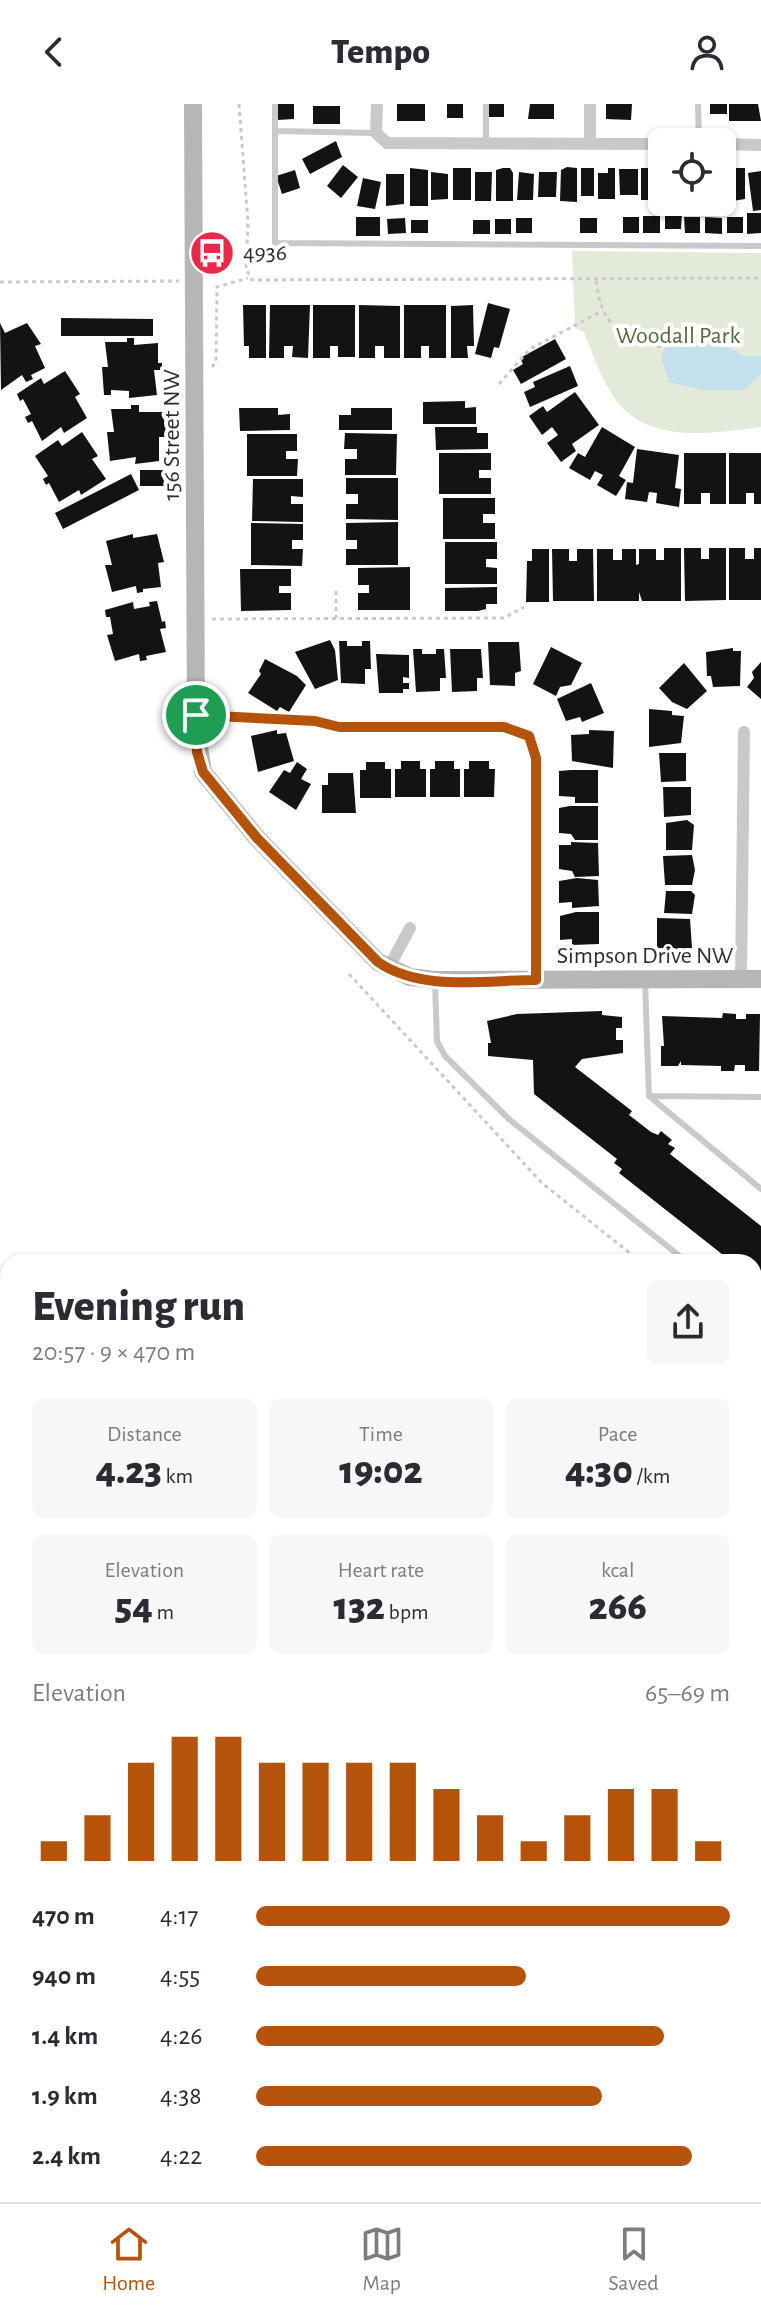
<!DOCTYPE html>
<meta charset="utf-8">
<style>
:root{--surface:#fff;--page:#f7f7f7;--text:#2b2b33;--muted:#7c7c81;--line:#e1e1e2;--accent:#b45309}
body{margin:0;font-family:"Alegreya Sans",sans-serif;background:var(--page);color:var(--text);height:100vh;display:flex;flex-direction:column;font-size:30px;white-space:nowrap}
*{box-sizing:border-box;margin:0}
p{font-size:26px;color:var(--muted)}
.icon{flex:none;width:44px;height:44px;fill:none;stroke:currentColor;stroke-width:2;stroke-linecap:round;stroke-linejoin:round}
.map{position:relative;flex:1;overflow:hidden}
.drawer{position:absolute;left:0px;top:1150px;width:762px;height:948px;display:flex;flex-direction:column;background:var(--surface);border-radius:24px 24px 0 0;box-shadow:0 2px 6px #0004}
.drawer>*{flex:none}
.fabs{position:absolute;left:648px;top:24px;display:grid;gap:16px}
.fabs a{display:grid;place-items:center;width:88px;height:88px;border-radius:12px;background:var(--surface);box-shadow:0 2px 6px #0004;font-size:40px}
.pin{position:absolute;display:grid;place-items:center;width:68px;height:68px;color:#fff;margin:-34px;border:4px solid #fff;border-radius:50%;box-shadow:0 2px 8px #0007}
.round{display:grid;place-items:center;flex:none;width:84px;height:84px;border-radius:12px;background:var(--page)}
.summary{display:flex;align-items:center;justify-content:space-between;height:136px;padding:0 32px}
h1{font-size:44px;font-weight:800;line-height:60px}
.figures{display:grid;grid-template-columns:repeat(3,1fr);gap:12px;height:136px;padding:8px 32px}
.figures div{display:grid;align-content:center;border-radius:12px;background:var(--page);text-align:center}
.figures b{font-size:40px;font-weight:800}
.figures small{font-size:22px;font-weight:400}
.figures p{font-size:22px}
.chart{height:224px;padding:16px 32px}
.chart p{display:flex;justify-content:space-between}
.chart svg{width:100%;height:144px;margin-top:8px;stroke:var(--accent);stroke-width:6}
ul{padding:0 32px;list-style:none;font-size:26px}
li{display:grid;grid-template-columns:128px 96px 1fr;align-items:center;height:60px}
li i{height:20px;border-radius:10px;background:var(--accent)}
header{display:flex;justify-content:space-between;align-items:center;height:104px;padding:0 32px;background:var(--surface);font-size:36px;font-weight:800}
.dock{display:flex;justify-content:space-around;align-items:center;height:112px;border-top:2px solid var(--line);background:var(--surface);font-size:22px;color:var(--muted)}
.dock a{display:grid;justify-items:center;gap:4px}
.dock .on{color:var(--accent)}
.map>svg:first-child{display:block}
.green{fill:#e4ead9}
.water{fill:#c4e0eb}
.building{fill:#131313}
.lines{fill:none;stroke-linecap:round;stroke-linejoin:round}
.path{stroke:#c9c9c9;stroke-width:3;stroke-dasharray:4 4;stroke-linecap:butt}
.lane{stroke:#c9c9c9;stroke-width:6}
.street{stroke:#c9c9c9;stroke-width:12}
.secondary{stroke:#b6b6b6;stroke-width:18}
.highway{stroke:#939393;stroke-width:22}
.route-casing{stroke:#fff;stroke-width:16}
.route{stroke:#b45309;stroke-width:10}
.labels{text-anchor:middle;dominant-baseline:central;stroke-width:8;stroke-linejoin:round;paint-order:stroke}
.poi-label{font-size:24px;fill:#2c2c2c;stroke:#fff;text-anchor:start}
.park-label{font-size:24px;fill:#546839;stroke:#fff}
.street-label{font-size:24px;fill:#2c2c2c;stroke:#fff}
</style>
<header><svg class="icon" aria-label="back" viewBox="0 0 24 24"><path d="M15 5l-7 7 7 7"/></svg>Tempo<svg class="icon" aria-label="person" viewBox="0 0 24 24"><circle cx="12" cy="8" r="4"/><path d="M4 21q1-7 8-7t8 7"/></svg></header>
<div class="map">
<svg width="761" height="2098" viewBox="0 0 761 2098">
<rect width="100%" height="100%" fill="#fff"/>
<!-- green -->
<path class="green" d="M572 147 761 149V323C713 329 649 341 616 296 601 276 593 250 584 228L575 224Z"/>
<!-- water -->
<path class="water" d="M667 238H719L744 252H761V270L744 286H702L669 278 661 254Z"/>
<!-- building -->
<path class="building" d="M277 0H294V15L277 16Z
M397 0H425V17H397Z
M447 0H463V14H447Z
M488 0H504V13H488Z
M530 0H554V15H528Z
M606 0H632L631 16 606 15Z
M710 0H727V10H710Z
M729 0H758L761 17H729Z
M313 2H340V20H313Z
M336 37 342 53 310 70 302 55Z
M343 61 358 73 341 94 327 82Z
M567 63 577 64V98L560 97 561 66Z
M410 64 428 66V102H410Z
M453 64H471V96H453Z
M503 64H510L513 69V97H496V66Z
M581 64H594V92H581Z
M608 64H615V95H598V69H608Z
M641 64H659V96H641Z
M726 64H745V95L726 98Z
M619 65H638V91H620Z
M295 66 300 84 282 90 276 72Z
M761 67V106L753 107 748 69Z
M431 68 448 70V95L431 96Z
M475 68H492L491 97H475Z
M519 68 534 70 533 96H517Z
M539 68H557L556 93H538Z
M386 70H404V100L386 102Z
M363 74 381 78 375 105 357 102Z
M665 109H682L681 125H665Z
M747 109H761V129L747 130Z
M643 112H660V129H643Z
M356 113H380V132H356Z
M623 113H639V129H623Z
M684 113H700V129H685Z
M705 113 722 114V130L705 129Z
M727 113H743V129H727Z
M405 114 406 129 388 130 387 115Z
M516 114H532V129H516Z
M580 114H597V129H580Z
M495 115H511V130H495Z
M411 116H428V129H411Z
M473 116H490V130H473Z
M488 199 510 205 499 244 494 243 491 254 475 250Z
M243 201H266V254H249V242H244Z
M270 201H310L308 254 292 253 293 242H284V254H269Z
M313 201H355V253H338V242H330V254H313Z
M359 201 400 202V254H384V242H375V254H359Z
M404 201H446V254H429V242H421V254H404Z
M473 201 474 242H467L468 254H451V202Z
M61 214 153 215V232H61Z
M0 219 5 229 27 219 41 240 35 242 45 264 31 271 33 275 26 278 22 271 1 286Z
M127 234H134V241L158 239V259H162V266H154L157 291 129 294V287L111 286V291H104L102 263H108L105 238H127Z
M555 235 566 255 521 280 513 266 523 260 520 254Z
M570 262 578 282 530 303 524 288 535 283 533 278Z
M65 267 80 290 75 293 87 314 64 329 61 323 42 337 32 317 28 319 25 313 31 310 23 295 20 297 17 290 41 274 44 280Z
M575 288 599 321 572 340 576 347 561 358 547 339 558 331 552 323 542 331 529 312 543 302 547 308Z
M465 297V304L476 303V320H423V298Z
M131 301H139V308H163L167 333H159V357L135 360 136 353 110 357 107 328H114L111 305H131Z
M239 304H278V311L290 310V326L240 327Z
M351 304H392V326H339V311H351Z
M435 323H477V329H488V345L436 346Z
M602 323 635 343 619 372 626 376 616 392 597 381 603 371 595 367 590 376 569 364 578 349 585 353Z
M82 328 98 352 92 355 106 375 81 391 79 386 59 398 49 379 46 381 43 375 48 372 35 352 58 336 62 342Z
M345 329 397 330 396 371H345V355H357V345H344Z
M247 330H297V347H286V355H298L297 372H247Z
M637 345 679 351 675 384 681 385 679 403 656 399 657 389 649 388 647 398 625 395 627 378 633 379Z
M439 349H491V366H479V374H491V390H439Z
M684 349H726V400H710V389H701V400H684Z
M729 349H761V400H754V389H746V400H729Z
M140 366H164V382H140Z
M131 370 139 386 63 425 55 409Z
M346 374H398V416L346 415V400H358V390H346Z
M253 375H303V393L291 392V400H303V418L252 417Z
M443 394H495V410H483V419H495V435H443Z
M398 418V461H346V445H357V436H346V419Z
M251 419 303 420V436H292V445H303L302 462 251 461Z
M133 430V434L157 430 164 458 158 459 161 483 143 485V488L137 489 136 482 112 488 105 461H112L106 437Z
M445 438H497V455H486V463L497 464V480H445Z
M664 444H681V497H642L639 488V497H597V445H613V456H622V445H636V461L639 460V445H656V456H664Z
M684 444H701V455H709V444H726V496L685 497Z
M729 444H745V455H754V444H761V496H729Z
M532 445H549V498H526L527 457H532Z
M552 445H569V457H577V445H593L594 497H553Z
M410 463V506H358V489H369V481H358V464Z
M240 465H291V482H279V489H291V506L241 507Z
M497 483V500H486V505L478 507H445V484Z
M157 497 162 518 165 517 166 524 160 525 166 548 146 552 147 556 140 557 139 550 115 557 107 531 113 530 110 513H106L105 506 133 498 134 505 150 502 149 498Z
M330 536 335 546 338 576 315 585 295 548Z
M339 537H347V542H362V537H370L371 565H365V580L341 579Z
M488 538H519L521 567 515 569V582L490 581Z
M551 543 582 559 571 581 560 583 556 592 533 580Z
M733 544V547H741L740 582 713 583 711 572H707L706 548Z
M413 545H422V550H436V545H444L446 574H440V587L416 588Z
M450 545H481L483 574H477V587L452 588Z
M376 550 409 551V574L403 573V579H409V585H403V589H379Z
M265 555 297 572 306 581 289 608 280 603 277 607 248 589 261 570 259 567Z
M761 558V595L747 583 754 574 752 568Z
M684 559 707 587 687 605 672 598 659 584Z
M591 579 604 609 582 618 580 613 566 617 557 595Z
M649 605 672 607V611L684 612 681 639 649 643Z
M277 626V630L286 629 294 657 258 668 251 632Z
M589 626 614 627 613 664 572 657 571 631 589 630Z
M659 649H686V677L661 678Z
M401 657H420V665H426V693H395V665H401Z
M435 657H454V665H460V693H430V665H435Z
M469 657H489V665H495L494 693H464V665H469Z
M297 658 307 665 301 675 311 680 296 706 269 688 284 666 290 669Z
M366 658H385V665H391V694H360V666H366Z
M571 666H598V699H575V693L559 692V667Z
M328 669H353L356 709H322V681H328Z
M663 683H691V711L664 713Z
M570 702H598V736H575L571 730 559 729V704Z
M687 716 694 721 692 746H666V719Z
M571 738 598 739 599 772 575 773 572 767 559 765V741H571Z
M692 751 695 766 692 781H665L663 752Z
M577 774 598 776 599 802 572 804V798L559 799V777Z
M666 787H691L695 791 692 810 664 809Z
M576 808H599V840L572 841V835L560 836V812Z
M657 814 690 815 692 844 657 847Z
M602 907V911L622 913V924H616V936H623V949L582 955 575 963 632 1007 629 1011 651 1028 658 1031 661 1027 672 1036 668 1040 675 1044 670 1050 761 1122V1181L754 1176V1158H732L619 1069 622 1065 614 1059 617 1055 534 990 533 956 488 952V939H491L487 917 517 910Z
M723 909 736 910V915H746V910H760L759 967H745V961H735L734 967H721V962L681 961V957L678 962H661V942H664L662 912 722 914Z"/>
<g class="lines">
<!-- path -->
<path class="path" d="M239 0 248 119 246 165 252 176 761 174
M596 177C603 227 619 226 662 244
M0 178 179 177
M212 263 216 258 217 183 248 174
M499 280 530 245 602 207
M336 487V514
M212 515 504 514 524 503
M212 612 328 620
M349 870 542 1079 641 1158
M754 1248 761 1254
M0 1741 8 1747
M417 2090 427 2098"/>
<!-- lane -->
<path class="lane" d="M275 0V139L761 142
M486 0V40
M698 0 699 38
M275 27 375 29
M645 877 649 992 761 1085
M435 880 437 937 445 952 510 1016 687 1158
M649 992 761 993
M754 1211 761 1217
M0 1889 8 1896
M0 1942 8 1932
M0 2044H8
M143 2098 147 2090
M195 2098 201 2090"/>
<!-- street -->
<path class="street" d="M377 0 376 29 387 39 662 40
M590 39V0
M722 40 761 41
M339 623H504L529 632 536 654V876
M388 865 410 824
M741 875 744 628"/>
<!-- secondary -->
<path class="secondary" d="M193 0 196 624 203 668 257 734 378 858 410 873 435 876 761 875
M0 1770 8 1776
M0 1813 8 1819
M339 2090 349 2098
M383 2090 392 2098
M249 2098 254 2090
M282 2098 289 2090"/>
<!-- highway -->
<path class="highway" d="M0 1362 8 1370
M0 1478 8 1486
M754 2032 761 2037
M663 2090 673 2098
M698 2090 709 2098"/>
</g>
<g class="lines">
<!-- route casing -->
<g class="route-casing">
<path id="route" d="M196 611 315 617 339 623H504L529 632 536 654V876C486 876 421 888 378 858L257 734 203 668 197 648Z"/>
</g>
<!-- route -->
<use href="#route" class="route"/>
</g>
<!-- icons -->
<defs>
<g id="bus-disc" transform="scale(2.3)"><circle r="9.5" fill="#e8294a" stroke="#fff"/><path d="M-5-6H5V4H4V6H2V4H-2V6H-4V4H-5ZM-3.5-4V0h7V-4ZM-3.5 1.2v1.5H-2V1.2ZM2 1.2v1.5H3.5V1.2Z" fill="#fff"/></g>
</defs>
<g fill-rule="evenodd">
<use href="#bus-disc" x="212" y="149"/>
</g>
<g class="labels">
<!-- poi labels -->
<g class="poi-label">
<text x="243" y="149">4936</text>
</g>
<!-- park labels -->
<g class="park-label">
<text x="678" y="232">Woodall Park</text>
</g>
<!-- street labels -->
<g class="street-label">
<text transform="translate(172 331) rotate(-90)">156 Street NW</text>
<text x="645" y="852">Simpson Drive NW</text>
</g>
</g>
</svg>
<div class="fabs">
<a><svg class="icon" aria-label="locate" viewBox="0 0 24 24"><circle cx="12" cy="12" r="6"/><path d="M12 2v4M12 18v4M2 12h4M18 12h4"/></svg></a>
</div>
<div class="pin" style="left:196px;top:611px;background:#1e9e55"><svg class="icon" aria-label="arrive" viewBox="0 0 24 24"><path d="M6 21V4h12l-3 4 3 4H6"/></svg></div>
<section class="drawer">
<div class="summary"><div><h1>Evening run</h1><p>20:57 · 9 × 470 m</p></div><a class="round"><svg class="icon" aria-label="share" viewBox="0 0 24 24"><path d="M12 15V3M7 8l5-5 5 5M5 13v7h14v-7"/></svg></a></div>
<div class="figures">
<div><p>Distance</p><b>4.23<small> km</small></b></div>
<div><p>Time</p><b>19:02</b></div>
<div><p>Pace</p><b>4:30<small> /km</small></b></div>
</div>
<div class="figures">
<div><p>Elevation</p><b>54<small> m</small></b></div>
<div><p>Heart rate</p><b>132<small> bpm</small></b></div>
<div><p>kcal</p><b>266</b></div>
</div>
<div class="chart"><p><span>Elevation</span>65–69 m</p>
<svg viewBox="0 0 160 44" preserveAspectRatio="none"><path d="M5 44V38M15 44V30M25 44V14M35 44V6M45 44V6M55 44V14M65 44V14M75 44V14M85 44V14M95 44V22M105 44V30M115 44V38M125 44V30M135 44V22M145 44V22M155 44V38"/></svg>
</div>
<ul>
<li><b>470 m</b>4:17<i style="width:100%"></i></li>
<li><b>940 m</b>4:55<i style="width:57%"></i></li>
<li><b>1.4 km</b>4:26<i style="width:86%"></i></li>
<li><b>1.9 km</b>4:38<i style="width:73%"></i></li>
<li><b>2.4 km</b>4:22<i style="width:92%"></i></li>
</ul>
</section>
</div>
<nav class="dock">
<a class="on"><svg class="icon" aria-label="home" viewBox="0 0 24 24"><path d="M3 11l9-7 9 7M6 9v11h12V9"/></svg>Home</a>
<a><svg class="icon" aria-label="map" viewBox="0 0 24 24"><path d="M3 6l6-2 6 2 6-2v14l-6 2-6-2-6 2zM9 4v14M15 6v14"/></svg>Map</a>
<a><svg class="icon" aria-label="saved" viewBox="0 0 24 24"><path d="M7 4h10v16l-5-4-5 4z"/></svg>Saved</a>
</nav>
